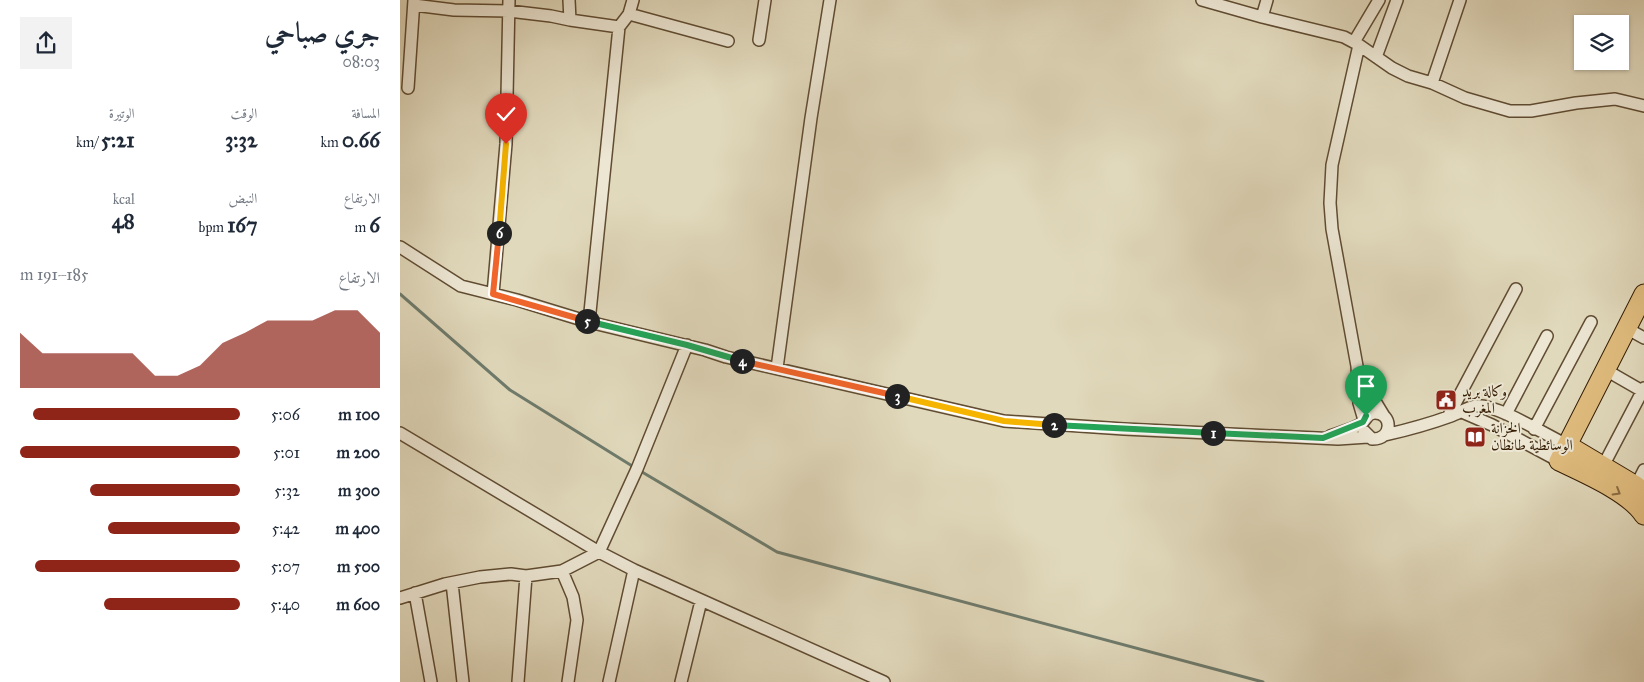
<!DOCTYPE html>
<html lang="ar">
<meta charset="utf-8">
<style>
:root{--surface:#fff;--page:#f2f2f3;--text:#1f2937;--muted:#747a83;--accent:#8f2418}
body{margin:0;font-family:"IM FELL Great Primer",Amiri,serif;background:var(--page);color:var(--text);direction:rtl;height:100vh;display:flex;flex-direction:column;font-size:19px;white-space:nowrap}
*{box-sizing:border-box;margin:0}
p{font-size:16px;color:var(--muted)}
.icon{flex:none;width:28px;height:28px;fill:none;stroke:currentColor;stroke-width:2;stroke-linecap:round;stroke-linejoin:round}
.map{position:relative;flex:1;overflow:hidden;direction:ltr}
.drawer{display:flex;flex-direction:column;background:var(--surface);width:400px}
.drawer>*{flex:none}
.controls{position:absolute;left:1174px;top:15px;display:grid;gap:10px}
.controls a{display:grid;place-items:center;width:55px;height:55px;border-radius:0px;background:var(--surface);box-shadow:0 1px 4px #0004;font-size:25px}
.pin{position:absolute;display:grid;place-items:center;width:42px;height:42px;color:#fff;margin:-51px -21px;border-radius:50% 50% 50% 0;rotate:-45deg;box-shadow:0 0 5px #0007}
.pin .icon{rotate:45deg}
.km{position:absolute;width:25px;height:25px;margin:-12px;border-radius:50%;background:#222;color:#fff;font-size:14px;line-height:25px;text-align:center}
.round{display:grid;place-items:center;flex:none;width:52px;height:52px;border-radius:0px;background:var(--page)}
.summary{display:flex;align-items:center;justify-content:space-between;height:85px;padding:0 20px}
h1{font-size:28px;font-weight:700;line-height:38px}
.figures{display:grid;grid-template-columns:repeat(3,1fr);gap:8px;height:85px;padding:5px 20px}
.figures div{display:grid;align-content:center}
.figures b{font-size:21px;font-weight:700}
.figures small{font-size:14px;font-weight:400}
.figures p{font-size:14px}
.chart{height:140px;padding:10px 20px}
.chart p{display:flex;justify-content:space-between}
.chart svg{width:100%;height:90px;margin-top:5px;fill:var(--accent);opacity:.7}
ul{padding:0 20px;list-style:none;font-size:16px}
li{display:grid;grid-template-columns:80px 60px 1fr;align-items:center;height:38px}
li i{height:12px;border-radius:6px;background:var(--accent)}
main{display:flex;flex:1;min-height:0}
.map>svg:first-child{display:block}
.lines{fill:none;stroke-linecap:round;stroke-linejoin:round}
.stream{stroke:#6e7b6c;stroke-width:3}
.street-casing{stroke:#604c32;stroke-width:14}
.primary-casing{stroke:#351d04;stroke-width:21}
.street{stroke:#ece6d3;stroke-width:11}
.primary{stroke:#e0bc7e;stroke-width:19}
.oneway{stroke:#8a6c41}
.split-1-casing{stroke:#fff;stroke-width:10}
.split-2-casing{stroke:#fff;stroke-width:10}
.split-3-casing{stroke:#fff;stroke-width:10}
.split-4-casing{stroke:#fff;stroke-width:10}
.split-5-casing{stroke:#fff;stroke-width:10}
.split-6-casing{stroke:#fff;stroke-width:10}
.split-7-casing{stroke:#fff;stroke-width:10}
.split-1{stroke:#22a559;stroke-width:6}
.split-2{stroke:#22a559;stroke-width:6}
.split-3{stroke:#f5b400;stroke-width:6}
.split-4{stroke:#f0652b;stroke-width:6}
.split-5{stroke:#22a559;stroke-width:6}
.split-6{stroke:#f0652b;stroke-width:6}
.split-7{stroke:#f5b400;stroke-width:6}
.labels{text-anchor:middle;dominant-baseline:central;stroke-width:4;stroke-linejoin:round;paint-order:stroke}
.poi-label{font-size:15px;fill:#351d04;stroke:#ece6d3;text-anchor:start}
</style>
<main>
<div class="map">
<svg width="1244" height="682" viewBox="0 0 1244 682">
<rect width="100%" height="100%" fill="#e1d9bc"/>
<filter id="stains"><feTurbulence type="fractalNoise" baseFrequency=".004" numOctaves="4"/><feColorMatrix values="0 0 0 0 .2 0 0 0 0 .09 0 0 0 0 .02 0 0 0 .5 -.17"/></filter>
<radialGradient id="worn" r=".72"><stop offset=".6" stop-color="#630" stop-opacity="0"/><stop offset="1" stop-color="#630" stop-opacity=".3"/></radialGradient>
<g class="lines">
<!-- stream -->
<path class="stream" d="M0 294 110 390 237 469 377 552 863 682"/>
<!-- street casing -->
<g class="street-casing">
<path id="street" d="M169 0 170 20
M802 0 862 17 944 37 959 45 992 68 1008 76 1032 83 1065 98 1110 111H1131L1176 103 1215 99 1244 106
M14 5 54 10 109 11 151 16 170 20 219 27
M229 14 328 41
M862 17 867 0
M359 40 365 0
M954 42 979 0
M959 45 932 165 930 203 932 229 957 366 959 403 964 420
M976 57 997 0
M1032 83 1060 0
M8 88 14 0
M0 247 61 286 117 300 189 322 305 350 326 357 604 421 724 429 938 439 968 437
M93 294 106 144 109 0
M189 322 219 27 229 14 233 0
M1226 328 1244 338
M377 368 411 118 430 0
M1204 369 1244 392
M960 372 970 393 984 416
M1062 412 1092 425 1159 461
M1106 414 1147 336
M1048 417 1116 289
M1134 429 1191 322
M0 433 199 552 234 570 484 682
M985 435C1007 430 1029 424 1051 416 1059 413 1068 407 1076 406 1095 403 1148 436 1167 445
M930 436C938 433 957 428 963 422 967 418 968 413 975 413 993 413 993 440 972 439L964 431
M1201 470 1244 388
M1236 486 1244 470
M162 571 173 597 177 620 168 682
M52 583 63 682
M15 593 31 682
M0 598 45 584 80 577 111 574 126 576 162 571 199 552 237 469 287 345
M118 682 126 576
M209 682 234 570
M281 682 301 601"/>
</g>
<!-- primary casing -->
<g class="primary-casing">
<path id="primary" d="M1244 294 1159 461C1184 473 1229 492 1244 515
M1167 445 1236 486 1244 492"/>
</g>
<!-- street -->
<use href="#street" class="street"/>
<!-- primary -->
<use href="#primary" class="primary"/>
</g>
<!-- one-way arrows -->
<defs><path id="oneway-chevron" d="M-2-3.5L2.5 0L-2 3.5" fill="none" stroke-width="1.6" stroke-linecap="round" stroke-linejoin="round" transform="scale(1.25)"/></defs>
<use class="oneway" href="#oneway-chevron" transform="translate(1217 492) rotate(31)"/>
<g class="lines">
<!-- split-1 casing -->
<g class="split-1-casing">
<path id="split-1" d="M813 433 923 438 963 422 966 416"/>
</g>
<!-- split-2 casing -->
<g class="split-2-casing">
<path id="split-2" d="M654 425 813 433"/>
</g>
<!-- split-3 casing -->
<g class="split-3-casing">
<path id="split-3" d="M497 396 604 421 654 425"/>
</g>
<!-- split-4 casing -->
<g class="split-4-casing">
<path id="split-4" d="M342 361 497 396"/>
</g>
<!-- split-5 casing -->
<g class="split-5-casing">
<path id="split-5" d="M187 321 287 345 342 361"/>
</g>
<!-- split-6 casing -->
<g class="split-6-casing">
<path id="split-6" d="M99 233 93 294 187 321"/>
</g>
<!-- split-7 casing -->
<g class="split-7-casing">
<path id="split-7" d="M99 233 106 144"/>
</g>
<!-- split-1 -->
<use href="#split-1" class="split-1"/>
<!-- split-2 -->
<use href="#split-2" class="split-2"/>
<!-- split-3 -->
<use href="#split-3" class="split-3"/>
<!-- split-4 -->
<use href="#split-4" class="split-4"/>
<!-- split-5 -->
<use href="#split-5" class="split-5"/>
<!-- split-6 -->
<use href="#split-6" class="split-6"/>
<!-- split-7 -->
<use href="#split-7" class="split-7"/>
</g>
<!-- icons -->
<defs>
<g id="civic-square" transform="scale(1.125)"><rect x="-9" y="-9" width="18" height="18" rx="4" fill="#8f2418" stroke="#ece6d3"/><path d="M-.6-6.5H3V-4.5H.6V-3L4-1V1h2V6H-6V1h2V-1L-.6-3ZM-1.2 2.5V6h2.4V2.5Z" fill="#fff"/></g>
<g id="library-square" transform="scale(1.125)"><rect x="-9" y="-9" width="18" height="18" rx="4" fill="#8f2418" stroke="#ece6d3"/><path d="M-6-4Q-3-5.5-.7-3.5V5Q-3 3-6 4ZM6-4Q3-5.5 .7-3.5V5Q3 3 6 4Z" fill="#fff"/></g>
</defs>
<g fill-rule="evenodd">
<use href="#civic-square" x="1046" y="400"/>
<use href="#library-square" x="1075" y="437"/>
</g>
<g class="labels">
<!-- poi labels -->
<g class="poi-label">
<text x="1062" y="391">وكالة بريد<tspan x="1062" dy="17">المغرب</tspan></text>
<text x="1091" y="428">الخزانة<tspan x="1091" dy="17">الوسائطية طانطان</tspan></text>
</g>
</g>
<rect width="100%" height="100%" filter="url(#stains)"/>
<rect width="100%" height="100%" fill="url(#worn)"/>
</svg>
<div class="controls">
<a><svg class="icon" aria-label="layers" viewBox="0 0 24 24"><path d="M12 4l9 5-9 5-9-5zM3 14l9 5 9-5"/></svg></a>
</div>
<div class="pin" style="left:966px;top:416px;background:#1e9e55"><svg class="icon" aria-label="arrive" viewBox="0 0 24 24"><path d="M6 21V4h12l-3 4 3 4H6"/></svg></div>
<div class="pin" style="left:106px;top:144px;background:#d93025"><svg class="icon" aria-label="check" viewBox="0 0 24 24"><path d="M5 12l5 5 9-10"/></svg></div>
<b class="km" style="left:813px;top:433px">1</b>
<b class="km" style="left:654px;top:425px">2</b>
<b class="km" style="left:497px;top:396px">3</b>
<b class="km" style="left:342px;top:361px">4</b>
<b class="km" style="left:187px;top:321px">5</b>
<b class="km" style="left:99px;top:233px">6</b>
</div>
<section class="drawer">
<div class="summary"><div><h1>جري صباحي</h1><p>08:03</p></div><a class="round"><svg class="icon" aria-label="share" viewBox="0 0 24 24"><path d="M12 15V3M7 8l5-5 5 5M5 13v7h14v-7"/></svg></a></div>
<div class="figures">
<div><p>المسافة</p><b>0.66<small> km</small></b></div>
<div><p>الوقت</p><b>3:32</b></div>
<div><p>الوتيرة</p><b>5:21<small> /km</small></b></div>
</div>
<div class="figures">
<div><p>الارتفاع</p><b>6<small> m</small></b></div>
<div><p>النبض</p><b>167<small> bpm</small></b></div>
<div><p>kcal</p><b>48</b></div>
</div>
<div class="chart"><p><span>الارتفاع</span>185–191 m</p>
<svg viewBox="0 0 160 44" preserveAspectRatio="none"><path d="M0 44V17L10 27L20 27L30 27L40 27L50 27L60 38L70 38L80 33L90 22L100 17L110 11L120 11L130 11L140 6L150 6L160 17V44z"/></svg>
</div>
<ul>
<li><b>100 m</b>5:06<i style="width:94%"></i></li>
<li><b>200 m</b>5:01<i style="width:100%"></i></li>
<li><b>300 m</b>5:32<i style="width:68%"></i></li>
<li><b>400 m</b>5:42<i style="width:60%"></i></li>
<li><b>500 m</b>5:07<i style="width:93%"></i></li>
<li><b>600 m</b>5:40<i style="width:62%"></i></li>
</ul>
</section>
</main>
